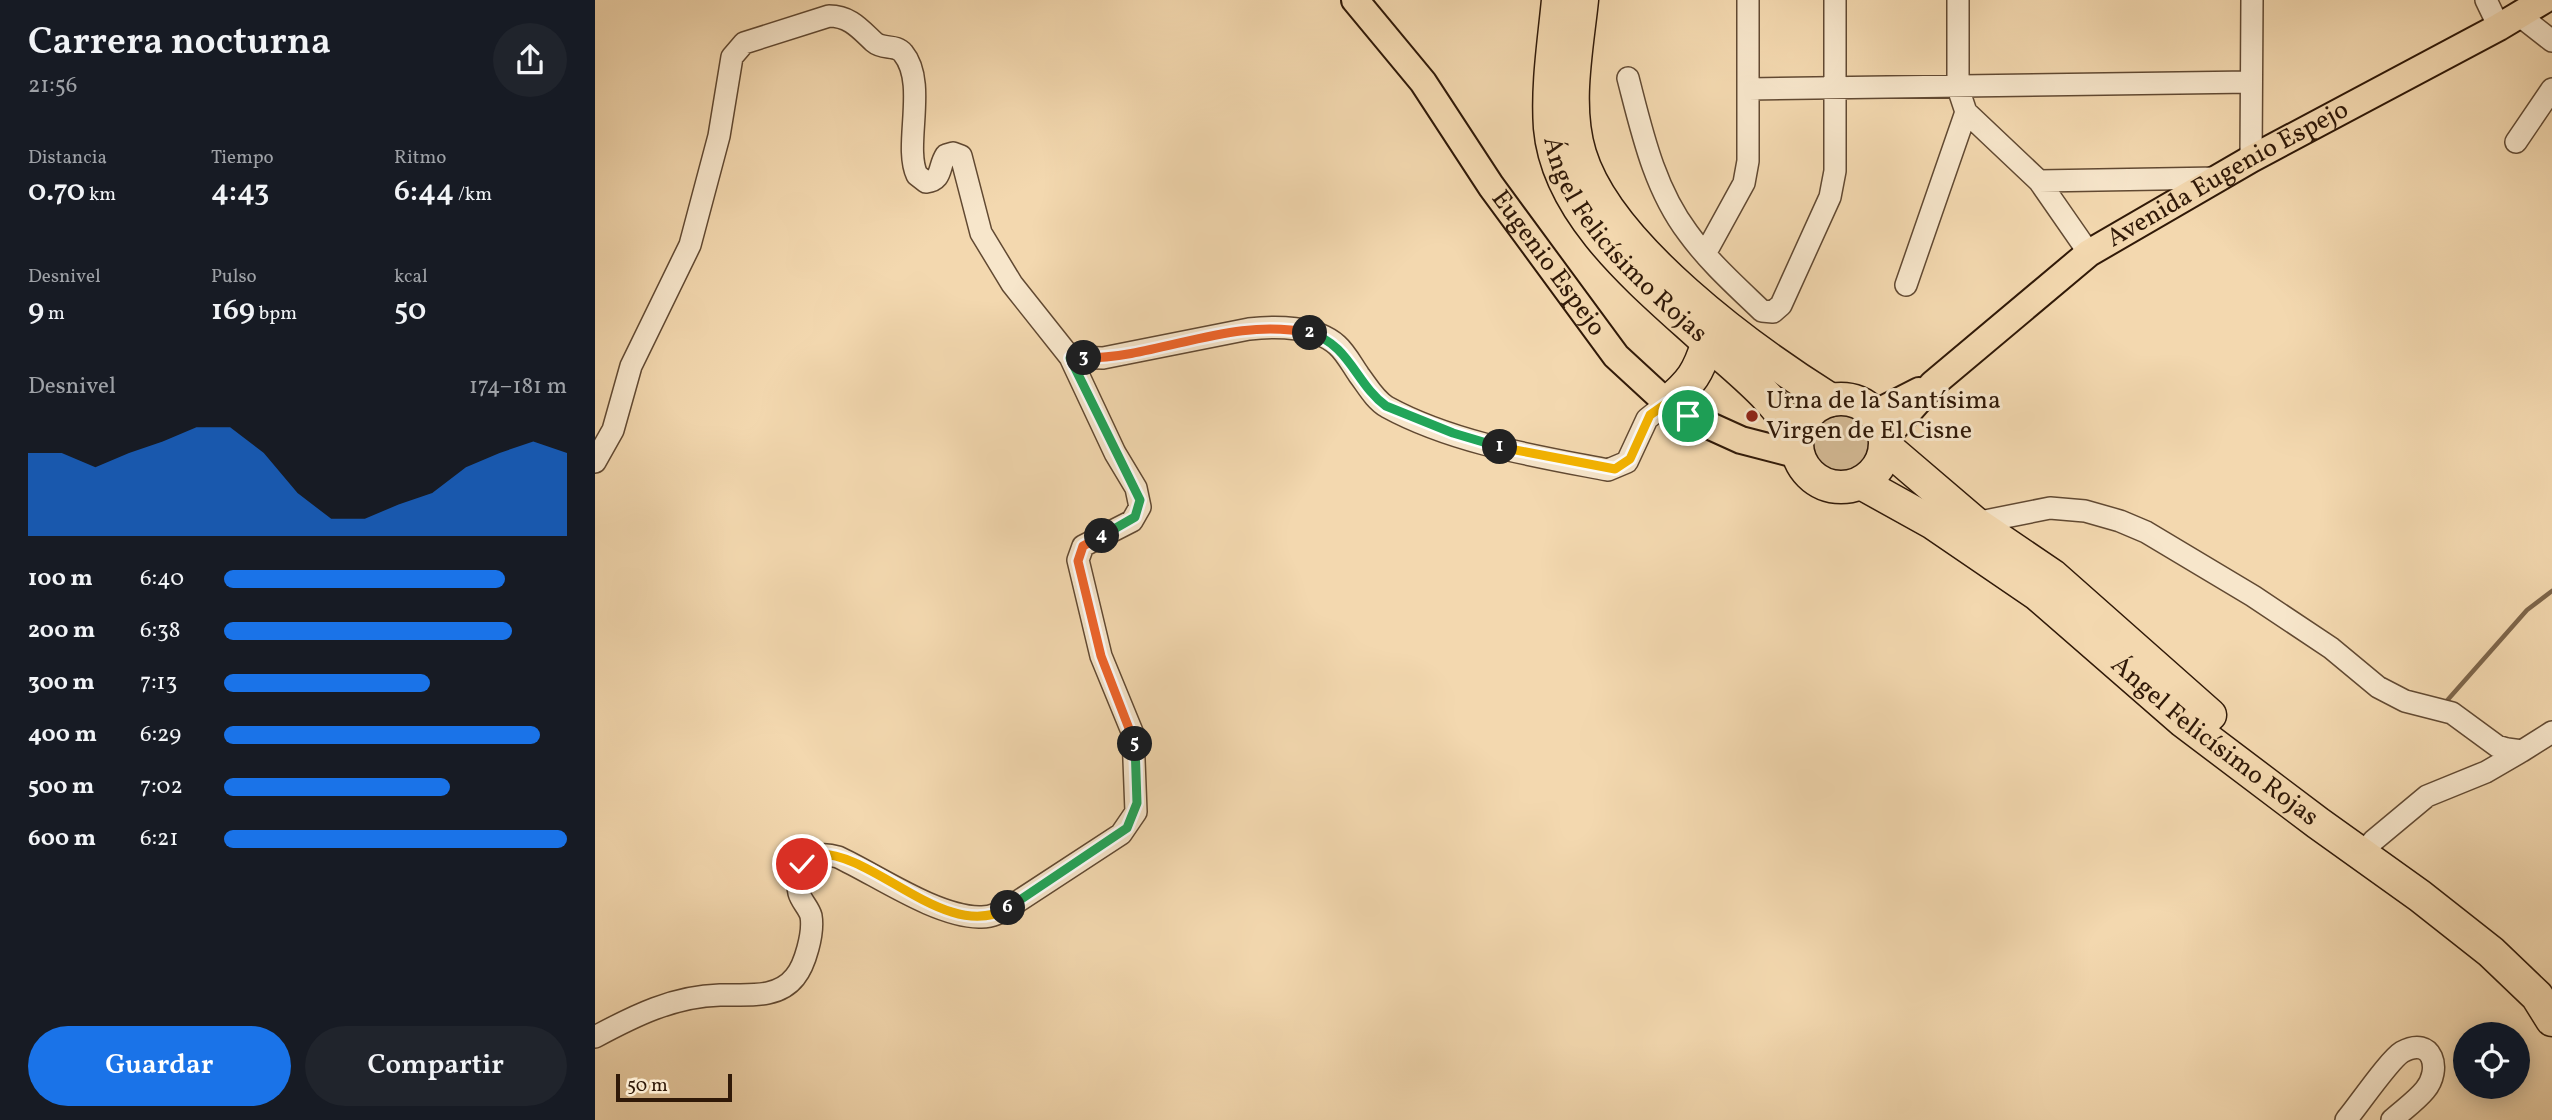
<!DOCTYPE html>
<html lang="es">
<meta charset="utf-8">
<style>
:root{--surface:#171b24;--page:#20242c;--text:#f1f3f6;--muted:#9ea1a6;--accent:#1a73e8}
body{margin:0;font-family:Vollkorn,serif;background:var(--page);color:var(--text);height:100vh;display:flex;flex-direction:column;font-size:26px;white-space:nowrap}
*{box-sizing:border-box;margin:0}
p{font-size:23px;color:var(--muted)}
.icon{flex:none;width:38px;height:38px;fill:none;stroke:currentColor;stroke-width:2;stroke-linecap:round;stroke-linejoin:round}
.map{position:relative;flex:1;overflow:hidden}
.panel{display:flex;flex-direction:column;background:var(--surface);width:595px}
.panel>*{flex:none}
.controls{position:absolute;left:1858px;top:1022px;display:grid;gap:14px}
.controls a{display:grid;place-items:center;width:77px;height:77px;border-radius:50%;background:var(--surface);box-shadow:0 4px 18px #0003;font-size:35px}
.scale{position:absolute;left:21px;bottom:18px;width:116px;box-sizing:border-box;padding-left:7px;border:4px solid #301908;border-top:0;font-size:19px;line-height:24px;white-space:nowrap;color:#301908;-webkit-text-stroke:5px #f7e6cb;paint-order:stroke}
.pin{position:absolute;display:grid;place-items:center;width:60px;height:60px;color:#fff;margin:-30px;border:4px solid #fff;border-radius:50%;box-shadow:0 2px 7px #0007}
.km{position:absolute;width:35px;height:35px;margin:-18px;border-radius:50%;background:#222;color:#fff;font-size:19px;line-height:35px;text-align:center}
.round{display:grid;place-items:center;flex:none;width:74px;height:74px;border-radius:37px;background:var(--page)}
.head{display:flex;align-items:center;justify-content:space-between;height:119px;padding:0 28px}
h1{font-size:38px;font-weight:600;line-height:52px}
.figures{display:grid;grid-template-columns:repeat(3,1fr);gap:10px;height:119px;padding:7px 28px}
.figures div{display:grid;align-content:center}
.figures b{font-size:30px;font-weight:600}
.figures small{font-size:19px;font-weight:400}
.figures p{font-size:19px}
.chart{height:196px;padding:14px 28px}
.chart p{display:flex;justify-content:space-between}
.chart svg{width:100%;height:126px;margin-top:7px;fill:var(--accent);opacity:.7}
.button{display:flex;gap:14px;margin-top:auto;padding:14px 28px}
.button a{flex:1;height:80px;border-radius:42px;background:var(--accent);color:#fff;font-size:28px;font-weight:600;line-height:80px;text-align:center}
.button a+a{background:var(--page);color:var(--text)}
ul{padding:0 28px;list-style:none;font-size:23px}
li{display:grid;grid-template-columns:112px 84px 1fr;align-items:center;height:52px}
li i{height:18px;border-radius:9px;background:var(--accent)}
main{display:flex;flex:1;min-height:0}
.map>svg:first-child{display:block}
.green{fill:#d2b893;stroke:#81684e;stroke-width:2}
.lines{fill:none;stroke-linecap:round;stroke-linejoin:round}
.stream{stroke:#7d654a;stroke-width:4.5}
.minor-casing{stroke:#614932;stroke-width:24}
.major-casing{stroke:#301908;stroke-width:30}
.highway-casing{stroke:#301908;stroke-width:35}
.minor{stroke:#f7e6cb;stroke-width:21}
.major{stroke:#f3d8af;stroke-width:26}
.highway{stroke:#f3d8af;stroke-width:32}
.split-1-casing{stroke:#fff;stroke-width:14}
.split-2-casing{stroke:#fff;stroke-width:14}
.split-3-casing{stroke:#fff;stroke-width:14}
.split-4-casing{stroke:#fff;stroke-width:14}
.split-5-casing{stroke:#fff;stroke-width:14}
.split-6-casing{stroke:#fff;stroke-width:14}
.split-7-casing{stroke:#fff;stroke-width:14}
.split-1{stroke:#f5b400;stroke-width:9}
.split-2{stroke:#22a559;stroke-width:9}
.split-3{stroke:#f0652b;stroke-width:9}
.split-4{stroke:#22a559;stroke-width:9}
.split-5{stroke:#f0652b;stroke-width:9}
.split-6{stroke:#22a559;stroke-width:9}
.split-7{stroke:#f5b400;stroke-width:9}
.poi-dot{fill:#8f2418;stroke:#f7e6cb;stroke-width:2.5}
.labels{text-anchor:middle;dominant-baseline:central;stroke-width:6;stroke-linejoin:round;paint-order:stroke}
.street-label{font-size:26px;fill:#301908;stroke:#f7e6cb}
.poi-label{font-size:26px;fill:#301908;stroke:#f7e6cb;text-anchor:start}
</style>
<main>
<section class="panel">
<div class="head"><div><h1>Carrera nocturna</h1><p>21:56</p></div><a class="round"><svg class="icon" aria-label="share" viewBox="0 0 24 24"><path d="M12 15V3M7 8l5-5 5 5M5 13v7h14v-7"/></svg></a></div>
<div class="figures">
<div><p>Distancia</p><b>0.70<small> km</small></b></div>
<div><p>Tiempo</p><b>4:43</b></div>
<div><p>Ritmo</p><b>6:44<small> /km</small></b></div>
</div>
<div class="figures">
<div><p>Desnivel</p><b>9<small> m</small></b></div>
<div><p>Pulso</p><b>169<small> bpm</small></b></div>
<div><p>kcal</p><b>50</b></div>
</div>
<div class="chart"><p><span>Desnivel</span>174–181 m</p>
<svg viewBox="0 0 160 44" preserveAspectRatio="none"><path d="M0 44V15L10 15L20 20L30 15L40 11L50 6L60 6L70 15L80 29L90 38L100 38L110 33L120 29L130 20L140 15L150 11L160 15V44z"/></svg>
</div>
<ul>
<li><b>100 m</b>6:40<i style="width:82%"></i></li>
<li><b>200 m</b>6:38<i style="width:84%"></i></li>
<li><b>300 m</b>7:13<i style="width:60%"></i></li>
<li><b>400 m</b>6:29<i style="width:92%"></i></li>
<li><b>500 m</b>7:02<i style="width:66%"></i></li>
<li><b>600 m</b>6:21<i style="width:100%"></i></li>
</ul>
<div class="button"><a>Guardar</a><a>Compartir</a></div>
</section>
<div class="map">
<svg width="1957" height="1120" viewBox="0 0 1957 1120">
<rect width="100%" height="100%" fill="#f3d8af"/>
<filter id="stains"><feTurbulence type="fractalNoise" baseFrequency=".00286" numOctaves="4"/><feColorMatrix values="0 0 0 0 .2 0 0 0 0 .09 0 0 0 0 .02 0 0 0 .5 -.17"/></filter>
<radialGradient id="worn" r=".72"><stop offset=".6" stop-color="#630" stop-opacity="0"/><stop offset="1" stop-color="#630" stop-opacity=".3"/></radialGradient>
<!-- green -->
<path class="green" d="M1212 442a32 32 0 1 1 64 0a32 32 0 1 1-64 0Z"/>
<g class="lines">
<!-- stream -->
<path class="stream" d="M1849 704 1932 610 1957 591"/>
<!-- minor casing -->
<g class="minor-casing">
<path id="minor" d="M1363 0V88L1371 112 1444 181 1494 253
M1891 0 1904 27
M1925 16 1957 41
M1033 78C1047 132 1059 188 1093 233 1114 262 1141 286 1167 311L1178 312 1186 305 1235 197 1240 171V0
M1154 89 1656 82
M1921 142 1957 89
M1656 159 1657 0
M1444 181 1623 178
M1110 254 1149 183 1153 161V0
M1311 285 1371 112
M475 357 508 358 654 329C681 326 721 326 742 345 751 353 757 365 764 375 773 387 780 400 792 407 858 443 940 456 1013 470L1032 462 1052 419 1072 403
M0 462 18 430 36 366 95 245 124 136 137 57 149 43 234 16C255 16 265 29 279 42 288 50 301 44 308 53 333 83 308 146 322 175L331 182C348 180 343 167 351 155L358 153 366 156 386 233 417 284 475 357 520 453 541 488 545 507 537 521 488 546 483 560 506 656 538 734 541 812 526 834 419 904C408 911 398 918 384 917 340 916 282 875 243 857 216 849 197 864 204 893 206 901 214 908 216 916 219 933 210 965 200 977 182 1000 150 994 125 995 79 996 39 1016 0 1037
M1380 523 1455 508 1490 511 1525 521 1551 532 1658 596 1736 648 1783 687 1810 701 1857 713 1902 746 1912 749 1927 751 1957 732
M1778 841 1832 796 1891 772 1927 751
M1751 1120C1763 1106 1794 1060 1807 1052 1838 1035 1847 1070 1830 1090 1821 1101 1808 1110 1797 1120"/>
</g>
<!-- major casing -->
<g class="major-casing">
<g id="major">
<path id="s1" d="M760 0 828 82 896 186 1021 356 1072 403 1093 416 1146 440 1204 455"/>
<path d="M1279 414 1324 391"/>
<path id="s2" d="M1291 437 1338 384 1494 253 1656 159 1904 27 1949 0"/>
</g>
</g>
<!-- highway casing -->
<g class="highway-casing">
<g id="highway">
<path id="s3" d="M963 0C959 42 952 85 955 128 963 220 1058 291 1120 349 1150 376 1184 402 1202 439"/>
<path d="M987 0C982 48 970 106 985 154 1013 246 1156 350 1236 400"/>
<circle cx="1246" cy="443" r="44"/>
<path d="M1072 403C1097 382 1103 373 1113 342"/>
<path d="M1291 447 1380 523 1458 576 1615 715"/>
<path id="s4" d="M1266 483 1338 523 1442 594 1588 721 1723 823 1825 896 1896 952 1942 996 1957 1020"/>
</g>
</g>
<!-- minor -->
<use href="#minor" class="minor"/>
<!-- major -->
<use href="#major" class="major"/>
<!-- highway -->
<use href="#highway" class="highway"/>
</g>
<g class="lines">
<!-- split-1 casing -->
<g class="split-1-casing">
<path id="split-1" d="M905 447 1020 469 1035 459 1055 415 1072 403 1093 416"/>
</g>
<!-- split-2 casing -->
<g class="split-2-casing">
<path id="split-2" d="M715 333C754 344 761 384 791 406L858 433 905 447"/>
</g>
<!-- split-3 casing -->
<g class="split-3-casing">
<path id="split-3" d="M489 358C566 358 635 316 715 333"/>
</g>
<!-- split-4 casing -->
<g class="split-4-casing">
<path id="split-4" d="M489 358H475L545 500 540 517 507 536"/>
</g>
<!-- split-5 casing -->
<g class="split-5-casing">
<path id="split-5" d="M507 536 488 546 483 561 506 656 540 744"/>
</g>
<!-- split-6 casing -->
<g class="split-6-casing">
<path id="split-6" d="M413 908 532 828 542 803 540 744"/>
</g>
<!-- split-7 casing -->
<g class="split-7-casing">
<path id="split-7" d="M207 864 222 854C279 851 352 944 413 908"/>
</g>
<!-- split-1 -->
<use href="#split-1" class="split-1"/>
<!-- split-2 -->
<use href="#split-2" class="split-2"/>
<!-- split-3 -->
<use href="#split-3" class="split-3"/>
<!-- split-4 -->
<use href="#split-4" class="split-4"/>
<!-- split-5 -->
<use href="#split-5" class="split-5"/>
<!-- split-6 -->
<use href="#split-6" class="split-6"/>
<!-- split-7 -->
<use href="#split-7" class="split-7"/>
</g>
<!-- markers -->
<circle class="poi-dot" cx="1157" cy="416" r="7"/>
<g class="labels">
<!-- street labels -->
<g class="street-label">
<text stroke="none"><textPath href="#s2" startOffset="434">Avenida Eugenio Espejo</textPath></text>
<text stroke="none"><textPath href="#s3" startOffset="266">Ángel Felicísimo Rojas</textPath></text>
<text stroke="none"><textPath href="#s1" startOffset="327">Eugenio Espejo</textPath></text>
<text stroke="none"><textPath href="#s4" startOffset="439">Ángel Felicísimo Rojas</textPath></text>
</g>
<!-- poi labels -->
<g class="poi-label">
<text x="1171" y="401">Urna de la Santísima<tspan x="1171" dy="30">Virgen de El Cisne</tspan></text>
</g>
</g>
<rect width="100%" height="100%" filter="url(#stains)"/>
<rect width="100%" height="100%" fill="url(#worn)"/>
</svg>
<div class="controls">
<a><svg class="icon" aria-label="locate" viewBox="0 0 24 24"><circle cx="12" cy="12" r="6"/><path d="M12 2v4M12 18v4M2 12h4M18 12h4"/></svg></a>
</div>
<div class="scale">50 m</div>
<div class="pin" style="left:1093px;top:416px;background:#1e9e55"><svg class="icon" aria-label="arrive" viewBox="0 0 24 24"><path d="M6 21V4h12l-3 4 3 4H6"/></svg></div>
<div class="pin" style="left:207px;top:864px;background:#d93025"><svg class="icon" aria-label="check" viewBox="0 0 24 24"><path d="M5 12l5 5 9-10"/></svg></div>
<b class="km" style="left:905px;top:447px">1</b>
<b class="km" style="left:715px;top:333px">2</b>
<b class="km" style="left:489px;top:358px">3</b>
<b class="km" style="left:507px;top:536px">4</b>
<b class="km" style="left:540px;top:744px">5</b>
<b class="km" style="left:413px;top:908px">6</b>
</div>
</main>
